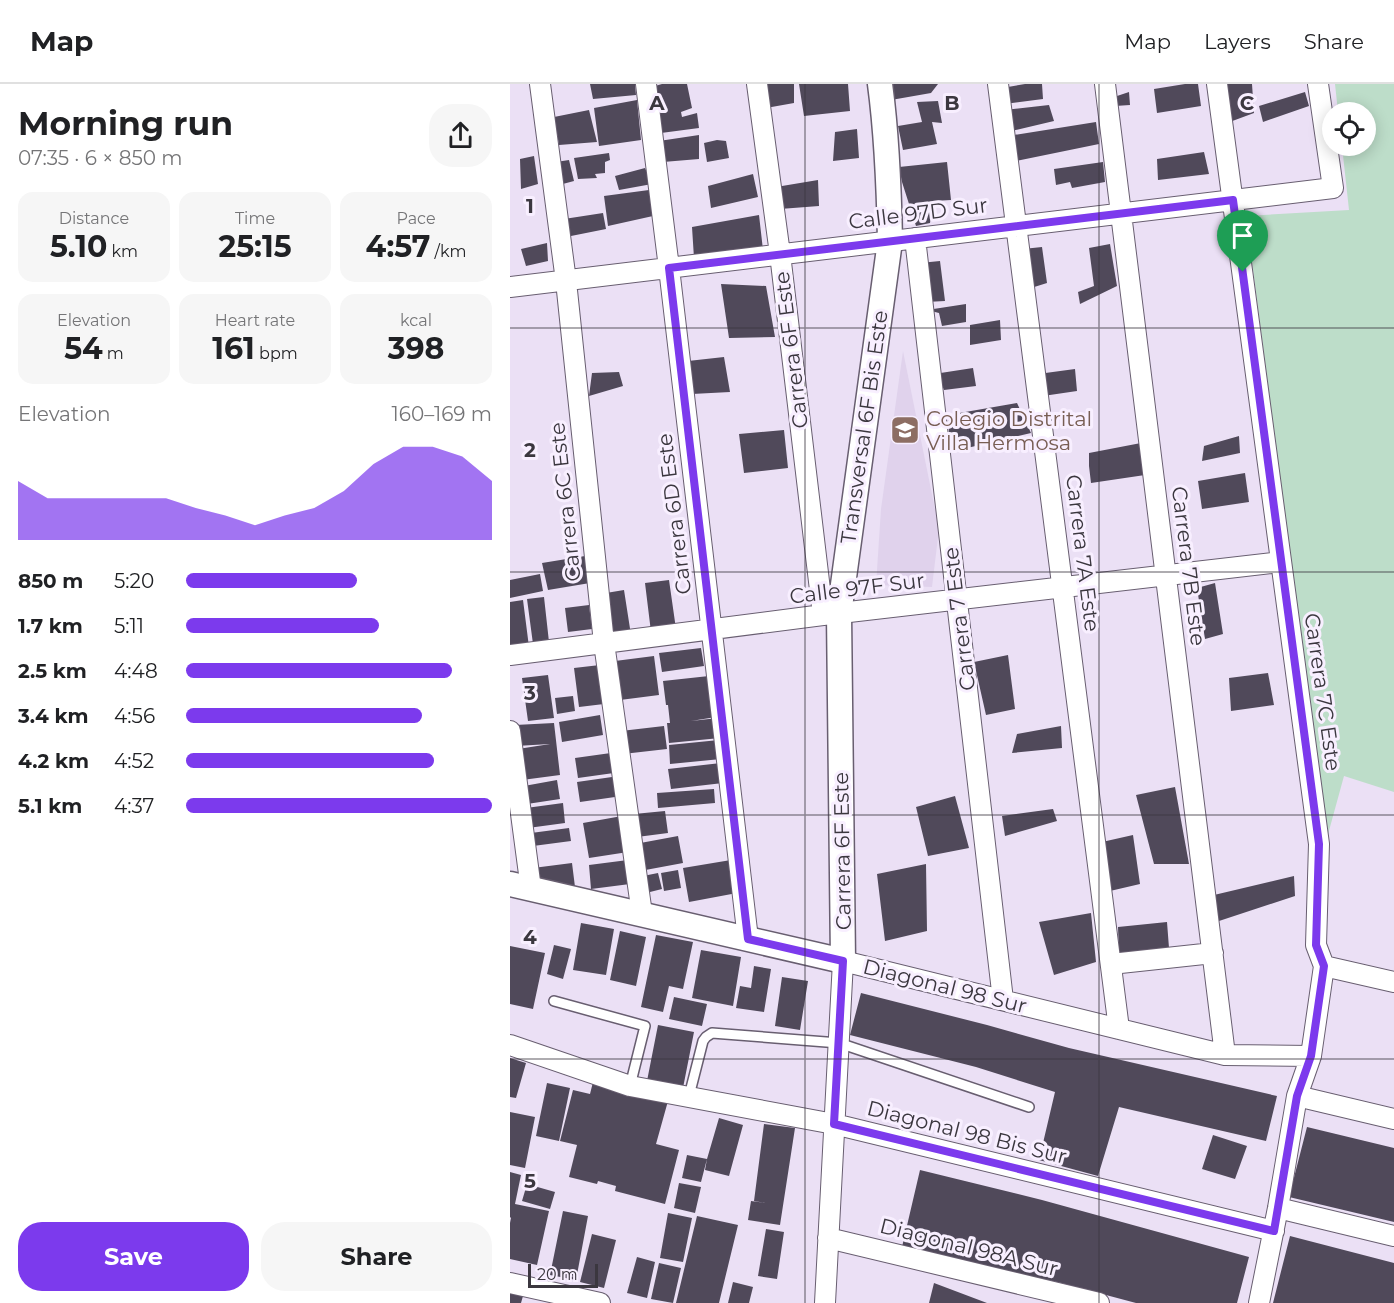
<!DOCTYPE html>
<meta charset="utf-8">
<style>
:root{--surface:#fff;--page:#f6f6f6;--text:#202124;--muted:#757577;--line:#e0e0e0;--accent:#7c3aed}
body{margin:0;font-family:Montserrat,sans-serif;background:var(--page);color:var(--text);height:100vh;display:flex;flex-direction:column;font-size:22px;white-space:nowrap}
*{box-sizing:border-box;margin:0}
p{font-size:20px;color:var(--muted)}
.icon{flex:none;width:33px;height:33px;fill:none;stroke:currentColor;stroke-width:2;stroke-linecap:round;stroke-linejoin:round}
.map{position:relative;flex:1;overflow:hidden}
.details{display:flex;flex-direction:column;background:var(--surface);width:510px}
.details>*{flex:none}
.tools{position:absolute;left:812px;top:18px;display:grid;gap:12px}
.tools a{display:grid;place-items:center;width:54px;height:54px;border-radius:50%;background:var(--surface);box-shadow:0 3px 15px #0003;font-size:30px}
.scale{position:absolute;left:18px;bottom:15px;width:70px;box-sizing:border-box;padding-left:6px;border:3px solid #3b373f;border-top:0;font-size:16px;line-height:21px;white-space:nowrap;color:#3b373f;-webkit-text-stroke:4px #f8efff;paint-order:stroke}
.pin{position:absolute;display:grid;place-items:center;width:51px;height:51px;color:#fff;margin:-62px -26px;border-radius:50% 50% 50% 0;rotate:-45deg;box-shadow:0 0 6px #0007}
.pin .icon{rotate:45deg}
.round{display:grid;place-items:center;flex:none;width:63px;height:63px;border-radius:24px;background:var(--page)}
.head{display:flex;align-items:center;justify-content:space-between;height:102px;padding:0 18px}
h1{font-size:33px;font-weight:700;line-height:45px}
.figures{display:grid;grid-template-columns:repeat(3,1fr);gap:9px;height:102px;padding:6px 18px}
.figures div{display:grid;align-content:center;border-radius:15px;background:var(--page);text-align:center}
.figures b{font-size:30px;font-weight:700}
.figures small{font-size:16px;font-weight:400}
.figures p{font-size:16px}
.chart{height:168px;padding:12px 18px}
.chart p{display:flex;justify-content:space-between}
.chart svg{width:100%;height:108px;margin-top:6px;fill:var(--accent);opacity:.7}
.action{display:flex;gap:12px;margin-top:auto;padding:12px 18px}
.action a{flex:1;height:69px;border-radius:24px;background:var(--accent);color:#fff;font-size:24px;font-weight:700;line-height:69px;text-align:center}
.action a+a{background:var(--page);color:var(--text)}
ul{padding:0 18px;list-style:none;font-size:20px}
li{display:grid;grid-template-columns:96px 72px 1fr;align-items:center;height:45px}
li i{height:15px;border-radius:8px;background:var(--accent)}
header{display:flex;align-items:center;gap:36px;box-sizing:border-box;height:84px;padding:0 30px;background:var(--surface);border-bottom:2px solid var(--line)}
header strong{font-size:28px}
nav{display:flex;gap:33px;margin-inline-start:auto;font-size:21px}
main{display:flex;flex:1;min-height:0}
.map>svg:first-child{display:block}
.built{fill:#e0d2ec}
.green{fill:#bdddc9}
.building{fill:#50495a}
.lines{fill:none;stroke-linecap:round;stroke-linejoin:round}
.service-casing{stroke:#685e70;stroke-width:12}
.minor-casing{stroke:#685e70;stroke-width:22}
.tertiary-casing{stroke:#685e70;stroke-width:27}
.service{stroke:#fff;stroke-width:9}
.minor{stroke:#fff;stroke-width:20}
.tertiary{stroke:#fff;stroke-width:24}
.route-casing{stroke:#fff;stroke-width:12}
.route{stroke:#7c3aed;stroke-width:8}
.grid{fill:none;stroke:#3b373f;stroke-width:1.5;stroke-opacity:0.55}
.labels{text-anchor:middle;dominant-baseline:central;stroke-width:6;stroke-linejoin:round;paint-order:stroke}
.street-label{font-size:21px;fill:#3b373f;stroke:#f8efff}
.education-label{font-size:21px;fill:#785e54;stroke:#f8efff;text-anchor:start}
.grid-label{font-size:20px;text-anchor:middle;font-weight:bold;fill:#3b373f;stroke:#f8efff;stroke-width:6;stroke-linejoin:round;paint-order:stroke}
</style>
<header>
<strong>Map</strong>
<nav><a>Map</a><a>Layers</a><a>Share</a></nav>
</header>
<main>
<section class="details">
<div class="head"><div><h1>Morning run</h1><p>07:35 · 6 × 850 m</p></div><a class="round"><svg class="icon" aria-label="share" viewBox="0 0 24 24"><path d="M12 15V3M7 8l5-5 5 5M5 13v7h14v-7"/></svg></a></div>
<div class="figures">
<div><p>Distance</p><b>5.10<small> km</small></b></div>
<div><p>Time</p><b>25:15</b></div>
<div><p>Pace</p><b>4:57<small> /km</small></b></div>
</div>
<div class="figures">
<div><p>Elevation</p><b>54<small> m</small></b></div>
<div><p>Heart rate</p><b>161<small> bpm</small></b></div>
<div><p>kcal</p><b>398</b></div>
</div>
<div class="chart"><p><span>Elevation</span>160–169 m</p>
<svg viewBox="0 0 160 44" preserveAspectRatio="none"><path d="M0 44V20L10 27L20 27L30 27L40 27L50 27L60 31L70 34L80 38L90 34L100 31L110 24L120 13L130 6L140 6L150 10L160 20V44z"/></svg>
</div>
<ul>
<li><b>850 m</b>5:20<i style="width:56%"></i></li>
<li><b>1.7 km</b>5:11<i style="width:63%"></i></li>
<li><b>2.5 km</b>4:48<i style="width:87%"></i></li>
<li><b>3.4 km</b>4:56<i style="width:77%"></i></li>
<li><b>4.2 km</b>4:52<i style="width:81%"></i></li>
<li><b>5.1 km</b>4:37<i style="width:100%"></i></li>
</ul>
<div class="action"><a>Save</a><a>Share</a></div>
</section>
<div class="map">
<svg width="884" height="1219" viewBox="0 0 884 1219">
<rect width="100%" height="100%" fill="#ebe0f5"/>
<!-- built -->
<path class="built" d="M393 267 429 445 422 503 366 501 371 425Z"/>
<!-- green -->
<path class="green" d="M825 0H884V708L834 692 817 754 736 132 839 126 832 62H855V28H828Z"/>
<!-- building -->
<path class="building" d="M80 0H125L126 11 83 15Z
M152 0H177L182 24 171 28 172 33 187 29 189 44 151 49 145 2Z
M254 0H284V19L256 24Z
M289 0H338L340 27 294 32Z
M381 0H428L421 9 381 16Z
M515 0H532L533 15 494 20 492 4Z
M675 0H688L691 22 647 29 644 5Z
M713 0H742L744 29 717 39Z
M619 8 620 21 605 22 604 13Z
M795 8 799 22 753 38 749 22Z
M127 16 131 56 89 62 84 24Z
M428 17 432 39 422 38 427 60 393 66 388 42 412 38 407 18Z
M539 21 544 37 497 48 494 26Z
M79 26 87 58 49 61 44 33Z
M586 38 589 60 506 77 504 51Z
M347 45 349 74 323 77 325 48Z
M189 51V75L153 78 149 57Z
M207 56 216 57 219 74 197 78 194 59Z
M694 68 699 90 648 96 647 75Z
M99 69 100 76 95 78V89L85 90 87 94 68 95 64 74Z
M24 72 28 100 11 105 10 75Z
M59 76 64 97 49 101 46 78Z
M437 78 441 116 423 117 420 139 406 142 392 98 389 83Z
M593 78 595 98 562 104 560 98 546 101 544 85Z
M135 84 142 100 109 106 105 92Z
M243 90 248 113 201 124 198 102Z
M308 96 309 122 270 125 266 103Z
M139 106 143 132 98 142 94 112Z
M93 129 96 145 51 154 54 135Z
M249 131 253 166 184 174 182 143Z
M37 159 38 177 16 182 11 165Z
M600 160 607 202 570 220 568 208 584 202 579 164Z
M532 163 537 199 521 204 513 165Z
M430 177 435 217 416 218 410 179Z
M211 200 256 202 265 253 219 254Z
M456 220V238L432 242 429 229 417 226Z
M490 236 491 256 460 261V241Z
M214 273 220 308 182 310 178 277Z
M463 284 466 302 434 306 431 299 424 290Z
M565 285 567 307 533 312 528 290Z
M109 288 113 302 79 312 82 289Z
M507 319 521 349 440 368 438 331Z
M274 346 278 384 234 389 229 350Z
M729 352 730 369 692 377 694 362Z
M631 359 635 391 581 399 579 382V369Z
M735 389 739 418 692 425 688 397Z
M75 472 80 499 38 506 32 479Z
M30 490 33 507 0 514V496Z
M159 496 166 545 141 548 135 499Z
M705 499 713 550 695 555 687 504Z
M114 506 121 551 102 554 96 509Z
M34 513 39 558 23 560 17 515Z
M13 516 19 563 0 566V518Z
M79 521 82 545 58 548 55 524Z
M191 564 194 582 152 588 149 569Z
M498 571 505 625 476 631 464 578Z
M144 572 149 611 110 616 105 577Z
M90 581 94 620 69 623 64 584Z
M758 589 764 621 721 627 719 594Z
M38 591 44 634 18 637 12 594Z
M199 592 206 633 181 637 208 634 210 654 159 659 157 639H160L158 621H156L153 597Z
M63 612 65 627 47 630 45 614Z
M90 631 93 651 52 658 49 638Z
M44 639 50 691 12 696 8 665 40 660 6 662 5 641Z
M154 642 157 665 113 670 111 647Z
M551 642 552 664 502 669 507 650Z
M209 656 211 675 160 680 159 661Z
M108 668 111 688 68 694 65 674Z
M211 679 213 699 161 705 158 685Z
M109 692 112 712 70 718 67 698Z
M47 696 50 715 17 720 14 702Z
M665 703 679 780H644L626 711Z
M204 705 205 719 148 724 147 709Z
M445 712 459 764 418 772 406 723Z
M53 719 55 739 18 744 16 724Z
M543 725 547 737 495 752 492 732Z
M155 727 158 749 127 753 124 730Z
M112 732 118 768 79 774 73 739Z
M59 744 61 757 23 762 21 749Z
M623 751 630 800 600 807 592 758Z
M168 752 173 779 130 787 125 760Z
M118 776 120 800 81 805 79 781Z
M221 776 227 809 179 818 173 784Z
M62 779 65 803 25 795 23 784Z
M416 780 417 847 375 857 367 790Z
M168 786 171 804 154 807 151 789Z
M148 789 152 805 136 809 133 792Z
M784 792 785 812 709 837 704 811Z
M581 829 586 878 544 891 529 838Z
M657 838 659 864 609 870 608 843Z
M71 839 104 845 96 891 63 886Z
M110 847 136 853 126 902 100 896Z
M146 851 183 858 173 905 159 902 153 928 131 923Z
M44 861 61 865 53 895 37 890Z
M0 862 35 869 23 925 0 920Z
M191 866 231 873 223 922 182 914Z
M244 882 261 885 254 928 226 924 230 902 241 904Z
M272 893 298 897 290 946 265 942Z
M351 909 477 941 559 964 767 1012 756 1057 609 1023 588 1092 529 1076 545 1008 466 983 340 951Z
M164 913 197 920 192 942 159 935Z
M148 941 184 948 172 1009 136 1002Z
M0 974 16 979 6 1014 0 1013Z
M83 998 158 1017 146 1060 169 1066 155 1120 105 1107 106 1102 88 1097 87 1100 59 1093 67 1061 50 1057 63 1006 80 1010Z
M37 999 60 1004 49 1057 26 1052Z
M0 1028 25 1033 15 1084 0 1081Z
M209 1034 233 1041 219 1092 195 1086 197 1075Z
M254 1040 285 1044 270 1141 238 1136 241 1117 256 1119 244 1117Z
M797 1043 884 1064V1138L779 1113Z
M703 1051 737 1062 725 1095 692 1085Z
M177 1071 197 1075 191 1098 172 1094Z
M410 1086 532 1116 739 1173 727 1219H626L551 1199 392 1163Z
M0 1088 11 1091 5 1120 39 1127 27 1181 0 1175V1139L1 1134 0 1133Z
M169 1099 191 1103 185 1129 164 1124Z
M17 1100 45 1108 40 1125 12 1117Z
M53 1127 78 1132 66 1196 40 1191Z
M158 1129 182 1134 173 1178 150 1174Z
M187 1132 228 1141 209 1219H166Z
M256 1145 274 1148 267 1195 248 1192Z
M82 1150 106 1156 94 1204 70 1198Z
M780 1152 884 1179V1219H763Z
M127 1173 145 1178 137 1214 117 1209Z
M149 1179 171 1184 163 1219 141 1215Z
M223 1198 243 1203 239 1219H218Z
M424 1199 477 1219H419Z
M0 1208 13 1212 11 1219H0Z"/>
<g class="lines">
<!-- service casing -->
<g class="service-casing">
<path id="service" d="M44 917 135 942 120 1002
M179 1012 193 957 196 953 202 949 329 959 519 1023"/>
</g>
<!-- minor casing -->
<g class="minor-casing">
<path id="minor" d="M30 0 56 197 94 559 132 830
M136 0 159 184 238 855
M247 0 270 170 313 531
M488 0 609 945
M595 0 715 971
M707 0 809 760 806 861 814 882 801 972 787 1012 768 1124 749 1219
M405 154 493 916
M0 203 823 104 808 0
M0 571 313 531 771 478
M0 647 21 805
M601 880 703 869
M814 882 884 898
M0 961 120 1002 324 1040 764 1147
M787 1012 884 1035
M768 1124 884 1152
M318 1154 589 1219
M0 1199 90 1219
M315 1219 333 877 715 971 801 972"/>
</g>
<!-- tertiary casing -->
<g class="tertiary-casing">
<path id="tertiary" d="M0 800 333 877 329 530 380 157C379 104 377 52 370 0"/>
</g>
<!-- service -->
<use href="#service" class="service"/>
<!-- minor -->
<use href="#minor" class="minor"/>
<!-- tertiary -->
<use href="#tertiary" class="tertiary"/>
</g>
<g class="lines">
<!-- route casing -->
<g class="route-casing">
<path id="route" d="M723 116 809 760 806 861 814 882 801 972 787 1012 764 1147 324 1040 333 877 238 855 159 184Z"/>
</g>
<!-- route -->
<use href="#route" class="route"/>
</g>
<!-- grid -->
<path class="grid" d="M295 0V1219M589 0V1219M0 244H884M0 488H884M0 731H884M0 975H884"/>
<!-- icons -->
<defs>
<g id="school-square" transform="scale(1.5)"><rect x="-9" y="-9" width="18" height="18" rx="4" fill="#8d6e63" stroke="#f8efff"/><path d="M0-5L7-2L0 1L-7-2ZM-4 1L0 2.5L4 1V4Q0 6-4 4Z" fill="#fff"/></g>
</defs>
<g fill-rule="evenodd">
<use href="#school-square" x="395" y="346"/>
</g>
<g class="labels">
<!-- street labels -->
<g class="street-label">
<text transform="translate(408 129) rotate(-7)">Calle 97D Sur</text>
<text transform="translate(281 266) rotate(-97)">Carrera 6F Este</text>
<text transform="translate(354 343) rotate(-82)">Transversal 6F Bis Este</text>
<text transform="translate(55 418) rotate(-96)">Carrera 6C Este</text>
<text transform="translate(164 430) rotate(-97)">Carrera 6D Este</text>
<text transform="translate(573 469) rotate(83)">Carrera 7A Este</text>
<text transform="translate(679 482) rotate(83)">Carrera 7B Este</text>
<text transform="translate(347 504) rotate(-7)">Calle 97F Sur</text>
<text transform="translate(449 535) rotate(-97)">Carrera 7 Este</text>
<text transform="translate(813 608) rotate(82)">Carrera 7C Este</text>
<text transform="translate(332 767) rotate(-91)">Carrera 6F Este</text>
<text transform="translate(435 902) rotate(14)">Diagonal 98 Sur</text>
<text transform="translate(457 1048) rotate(14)">Diagonal 98 Bis Sur</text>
<text transform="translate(459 1163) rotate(14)">Diagonal 98A Sur</text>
</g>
<!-- education labels -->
<g class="education-label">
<text x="416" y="334">Colegio Distrital<tspan x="416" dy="24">Villa Hermosa</tspan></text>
</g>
</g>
<g class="grid-label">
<text x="147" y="26">A</text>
<text x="442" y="26">B</text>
<text x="737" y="26">C</text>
<text x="20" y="129">1</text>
<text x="20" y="373">2</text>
<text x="20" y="616">3</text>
<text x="20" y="860">4</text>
<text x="20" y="1104">5</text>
</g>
</svg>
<div class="tools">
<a><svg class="icon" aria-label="locate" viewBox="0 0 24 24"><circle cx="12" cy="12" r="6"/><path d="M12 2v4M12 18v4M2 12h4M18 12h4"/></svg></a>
</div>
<div class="scale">20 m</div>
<div class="pin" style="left:733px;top:188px;background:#1e9e55"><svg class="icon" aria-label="arrive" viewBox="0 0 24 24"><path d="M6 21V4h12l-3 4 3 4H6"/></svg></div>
</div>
</main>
